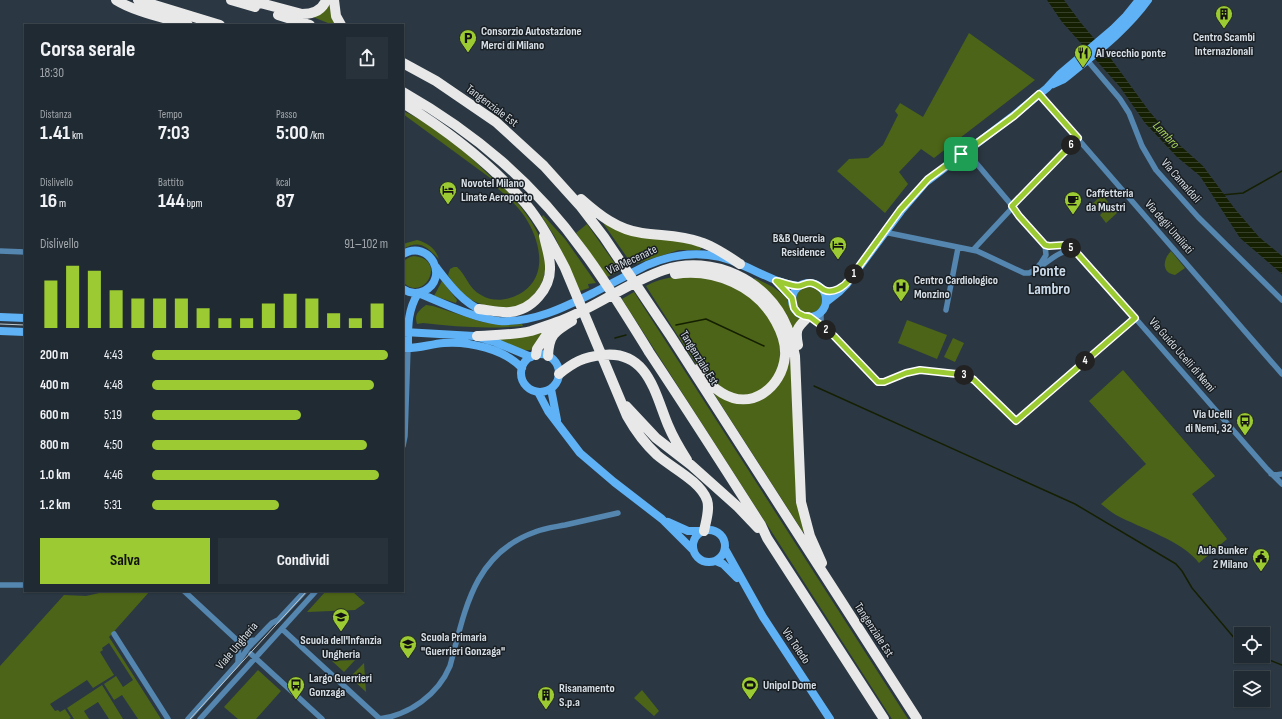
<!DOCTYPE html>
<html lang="it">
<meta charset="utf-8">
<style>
:root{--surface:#202a32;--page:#28323a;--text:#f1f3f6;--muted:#a2a7ac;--line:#3d464d;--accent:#9cca32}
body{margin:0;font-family:"Sofia Sans Condensed",sans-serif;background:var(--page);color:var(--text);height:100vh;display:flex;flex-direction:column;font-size:15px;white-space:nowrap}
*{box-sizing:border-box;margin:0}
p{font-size:13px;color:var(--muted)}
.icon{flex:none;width:22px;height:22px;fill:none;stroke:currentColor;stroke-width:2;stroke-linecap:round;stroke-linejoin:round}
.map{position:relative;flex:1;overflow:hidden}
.drawer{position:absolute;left:24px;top:24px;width:380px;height:568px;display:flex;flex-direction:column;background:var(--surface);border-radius:0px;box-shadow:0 1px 3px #0004,0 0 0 1px var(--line)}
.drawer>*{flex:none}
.fabs{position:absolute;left:1234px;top:627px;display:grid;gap:8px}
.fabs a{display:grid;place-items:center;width:36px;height:36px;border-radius:0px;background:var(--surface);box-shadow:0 1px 3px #0004,0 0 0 1px var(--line);font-size:20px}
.pin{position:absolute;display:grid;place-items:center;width:34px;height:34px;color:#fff;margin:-17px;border-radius:8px;box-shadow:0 2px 6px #0006}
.km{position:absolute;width:20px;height:20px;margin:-10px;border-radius:50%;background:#222;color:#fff;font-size:11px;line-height:20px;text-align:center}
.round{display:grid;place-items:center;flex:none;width:42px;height:42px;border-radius:0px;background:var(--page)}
.overview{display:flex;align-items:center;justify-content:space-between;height:68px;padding:0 16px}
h1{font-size:22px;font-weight:700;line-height:30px}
.metrics{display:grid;grid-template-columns:repeat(3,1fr);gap:6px;height:68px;padding:4px 16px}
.metrics div{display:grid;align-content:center}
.metrics b{font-size:20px;font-weight:700}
.metrics small{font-size:11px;font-weight:400}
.metrics p{font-size:11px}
.chart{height:112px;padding:8px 16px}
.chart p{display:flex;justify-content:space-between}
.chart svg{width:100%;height:72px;margin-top:4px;stroke:var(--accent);stroke-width:6}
.action{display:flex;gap:8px;margin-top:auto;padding:8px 16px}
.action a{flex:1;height:46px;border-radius:0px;background:var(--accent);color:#111;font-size:16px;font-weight:700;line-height:46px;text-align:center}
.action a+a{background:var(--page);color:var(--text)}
ul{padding:0 16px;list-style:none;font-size:13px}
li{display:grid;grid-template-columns:64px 48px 1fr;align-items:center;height:30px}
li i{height:10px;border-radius:5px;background:var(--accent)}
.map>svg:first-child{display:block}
.green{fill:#4c6417}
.water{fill:url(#water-rules)}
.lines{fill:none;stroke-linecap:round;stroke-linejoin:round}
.stream{stroke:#151f02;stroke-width:1.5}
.street{stroke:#5486b0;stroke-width:5.5}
.secondary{stroke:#60b2f6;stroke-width:8}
.highway{stroke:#e8e8e8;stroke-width:10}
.tram{stroke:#bfc8cf;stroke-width:1}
.route-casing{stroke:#fff;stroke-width:8}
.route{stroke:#9cca32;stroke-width:5}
.labels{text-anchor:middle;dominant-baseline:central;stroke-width:3;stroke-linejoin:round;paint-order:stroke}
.poi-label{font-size:12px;font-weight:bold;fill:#d7dfe6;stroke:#191e23;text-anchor:start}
.street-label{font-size:12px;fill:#d7dfe6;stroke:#191e23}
.water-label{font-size:13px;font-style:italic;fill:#a6d055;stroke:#191e23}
.district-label{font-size:16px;font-weight:bold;fill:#cbdae9;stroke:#191e23}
</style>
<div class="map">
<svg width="1282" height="719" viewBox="0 0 1282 719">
<defs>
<pattern id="water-rules" width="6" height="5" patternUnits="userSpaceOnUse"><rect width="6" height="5" fill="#151f02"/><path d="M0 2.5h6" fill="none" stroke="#363f27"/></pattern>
</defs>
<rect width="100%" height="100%" fill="#2b3843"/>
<!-- green -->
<path class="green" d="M328 5H330L337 25H333L313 17Z
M969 33 1035 80 934 158 921 149 899 172 908 184 885 213 837 171 849 159 868 158 883 145 898 115 895 111 900 103 923 117Z
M403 111C438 126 467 153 493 179V180L403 114Z
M497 181H498C517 202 542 228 545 258 547 271 543 285 534 294 532 297 529 301 526 303 519 309 511 308 503 308 476 306 463 298 448 275L450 269 454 267H457C467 276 468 288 481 295 491 301 502 301 513 297 550 283 542 243 525 217 518 206 507 196 497 188Z
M1102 195 1108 202 1097 212 1091 205Z
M1110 205 1117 213 1106 223 1100 215Z
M543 215 565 239 596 283 588 284 589 288 580 291 555 237 542 217Z
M603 223 623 231 659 237 703 246 700 250H679L635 264 631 263Z
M587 224 620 271 607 277 576 233Z
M417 240C428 243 435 248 439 259 427 247 420 239 403 249V244Z
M1171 251 1185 268 1175 275C1161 273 1163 259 1171 251Z
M414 256C448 259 424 304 403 282V261L410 257Z
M696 268C708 270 720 271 732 276 764 289 787 321 792 356 794 372 793 389 793 405 794 432 795 460 796 487L798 504 805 531 803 532 711 389C714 389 718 392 721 394 729 399 737 402 747 401 759 400 770 394 778 384 802 351 776 307 747 287 734 278 718 273 702 271 687 269 672 273 657 276L671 271Z
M701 275 746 292 771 318 784 352 776 378 754 395H733L706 376 696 364 646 286C663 276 682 276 701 275Z
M755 278 773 287 785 296 786 295 791 311 801 320 794 334 787 315 769 292 754 279Z
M442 281 457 300 456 303 434 296Z
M796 300a13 13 0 1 1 26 0a13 13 0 1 1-26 0Z
M634 292 908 719H892L622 299Z
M426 305 433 306 482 322 505 325 522 324 523 326C489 329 456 327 423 323L417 324C414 315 418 311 426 305Z
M907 320 947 335 937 359 898 343Z
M546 330C543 336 540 342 536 347 527 357 499 341 488 337Z
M953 338 964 343 955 362 944 357Z
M1123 370 1215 476 1192 494 1227 539 1199 563C1183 541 1140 528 1116 515 1111 512 1106 508 1101 504L1146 464 1089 401Z
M108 591H150L109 637 161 719H138L122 695 114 700 104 684 116 676 123 687 133 680 109 643 102 648 103 650 100 652 114 675 93 688 87 680 50 704 55 711 58 710 60 712 65 709 71 718 69 719H0V666L64 595 86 596Z
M326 591H352L365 603 355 610 307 612Z
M355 660 344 672 332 661Z
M364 663 366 692 350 677Z
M258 670 281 691 256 719H238L224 707Z
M102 685 123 719H109L98 702 84 711 89 719H74L67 708Z
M642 690 659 711 654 716 634 698Z"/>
<!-- water -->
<path class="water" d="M1047 0H1064L1081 23 1109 56 1149 111 1174 140 1203 166 1235 209 1259 237 1282 256V274L1240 238 1200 176 1177 157 1145 123 1120 87 1062 22Z"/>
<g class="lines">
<!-- stream -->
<path class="stream" d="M1222 195 1243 193 1282 171
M676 325 706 319 764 346
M615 338 626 335
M814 386 1075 504 1176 564 1182 571 1192 588 1241 646
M1259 656 1282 665"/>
<!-- street -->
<path class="street" d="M1087 60 1120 99 1129 113 1142 146 1156 170 1198 217 1282 300
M1039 94 1282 374
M1012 206 1078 138
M884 232 977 251 1024 273H1029L1035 270 1041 263 1046 255 1045 245 1019 215 1009 202 966 151
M1045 245 1049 246H1066L1081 256 1267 469 1282 484
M973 250 1013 207
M0 251 25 252
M1041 266C1053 259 1061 248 1076 252
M946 310 958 248
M821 312V320L823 326
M810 317 834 336 878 382H884L906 373 920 370 966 375 974 380 1016 421 1135 318
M403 446 405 436 408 348
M1271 474 1276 475 1282 474
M0 585H25
M184 591 239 642
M282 629 380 719
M114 634 168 719
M239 642 255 640
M251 654 322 719
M238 662 239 642
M188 719 237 664 248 648 269 626 272 623 278 620 305 591
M200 719 316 591
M379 719C409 715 438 695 450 666 465 611 473 554 535 532 545 528 555 527 565 525 583 521 600 517 618 513"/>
<!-- secondary -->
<path class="secondary" d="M1053 84 1064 79C1093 55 1125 32 1148 0
M403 254C430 239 450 278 424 291 417 294 409 293 403 289
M436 267C449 284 463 303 483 311
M776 281 792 298
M792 300a17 17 0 1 1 34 0a17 17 0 1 1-34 0Z
M826 302 840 291 846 285 901 211 926 182 1013 116 1047 88 1060 74 1113 29 1126 16 1139 0
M0 317 25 318
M0 331 25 332
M404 332 474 336 495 342 531 357
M404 348C418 349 430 344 444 343 469 341 504 349 522 368
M408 348C408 327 407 312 418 293 443 303 473 318 499 321 534 323 565 307 595 292 612 283 630 274 647 265 678 252 711 250 742 265 761 273 778 284 799 286
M521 373a19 19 0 1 1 38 0a19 19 0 1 1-38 0Z
M551 389 557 420
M538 392 548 411 580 453 614 482 662 519 693 550
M668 522 688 531H702
M693 546a16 16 0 1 1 32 0a16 16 0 1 1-32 0Z
M725 549 763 617 830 719
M716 561 723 564 737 578"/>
<!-- highway -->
<path class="highway" d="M116 0C135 12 166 18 188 25
M138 0 220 25
M231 0 255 7
M249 0 302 14C313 14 322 11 326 0
M334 0 336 16 341 25
M278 15 310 25
M403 63 436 81 496 122 544 166 581 207 604 237 670 335 917 719
M403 92C475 133 534 183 583 251 607 283 628 318 649 352 687 409 724 467 761 525L767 538 884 719
M403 103C448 131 490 163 525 203 541 222 554 247 565 268L627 416C636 432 644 443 657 455 672 468 700 481 707 500 710 509 706 521 704 531
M581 199C599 215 618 230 642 233 662 236 681 235 700 242 714 246 728 256 740 264
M675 274C714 268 757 286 776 322 782 333 786 344 785 356 782 388 751 411 722 393 712 387 704 378 698 369
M479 309C489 310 500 313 510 312 532 310 551 288 550 267 550 257 546 246 544 236
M477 336C494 335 514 335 531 331 540 328 549 325 557 322 594 309 626 283 664 270 712 254 768 280 787 327 791 336 793 346 795 356L801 502 810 536 822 563
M798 345C795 329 797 328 808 317
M536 355 537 349 549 331
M548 356C549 335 554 332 572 321
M559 374C574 362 583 357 603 355 648 350 655 394 668 425 673 437 680 449 687 460
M626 406 656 438 691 465 738 507 758 528"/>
<!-- tram -->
<path class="tram" d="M0 324 25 325
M190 719 307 591"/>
</g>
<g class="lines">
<!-- route casing -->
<g class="route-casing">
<path id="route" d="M1039 94 1078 138 1012 206 1019 216 1045 245 1049 246 1064 245 1076 252 1135 318 1016 421 974 380 966 375 920 370 906 373 884 382H878L834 336 822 326 810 317 804 316 798 313 794 308 792 298 776 281C783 282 791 286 798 286 802 286 805 283 810 283 816 283 819 287 824 290 833 294 844 287 849 280L900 210 928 179 1014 116Z"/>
</g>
<!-- route -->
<use href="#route" class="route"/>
</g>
<!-- icons -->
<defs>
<g id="building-pin" transform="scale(0.9)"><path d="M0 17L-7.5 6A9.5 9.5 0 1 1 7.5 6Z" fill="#9cca32" stroke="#191e23"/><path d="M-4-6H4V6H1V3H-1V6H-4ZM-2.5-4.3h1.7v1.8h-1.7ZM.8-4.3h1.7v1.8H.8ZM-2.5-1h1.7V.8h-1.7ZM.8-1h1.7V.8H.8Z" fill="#111"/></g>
<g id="parking-pin" transform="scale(0.9)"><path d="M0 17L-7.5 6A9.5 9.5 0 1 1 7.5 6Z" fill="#9cca32" stroke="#191e23"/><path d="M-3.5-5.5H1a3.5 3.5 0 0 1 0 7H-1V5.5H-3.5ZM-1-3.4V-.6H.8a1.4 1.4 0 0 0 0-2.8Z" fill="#111"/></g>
<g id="restaurant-pin" transform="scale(0.9)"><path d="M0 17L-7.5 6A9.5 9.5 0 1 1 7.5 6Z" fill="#9cca32" stroke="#191e23"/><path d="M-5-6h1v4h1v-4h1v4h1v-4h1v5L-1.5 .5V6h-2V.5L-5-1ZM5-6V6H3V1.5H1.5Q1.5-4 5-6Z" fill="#111"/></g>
<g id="hotel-pin" transform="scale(0.9)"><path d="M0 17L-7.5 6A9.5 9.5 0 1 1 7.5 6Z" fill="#9cca32" stroke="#191e23"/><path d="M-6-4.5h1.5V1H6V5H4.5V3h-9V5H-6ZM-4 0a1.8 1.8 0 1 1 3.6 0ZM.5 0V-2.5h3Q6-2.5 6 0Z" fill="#111"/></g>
<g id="cafe-pin" transform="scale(0.9)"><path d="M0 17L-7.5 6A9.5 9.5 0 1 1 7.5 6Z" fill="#9cca32" stroke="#191e23"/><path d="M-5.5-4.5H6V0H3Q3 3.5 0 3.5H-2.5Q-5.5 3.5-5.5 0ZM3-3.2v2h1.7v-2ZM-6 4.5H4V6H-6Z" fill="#111"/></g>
<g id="hospital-pin" transform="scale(0.9)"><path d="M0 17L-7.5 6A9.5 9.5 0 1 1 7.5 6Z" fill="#9cca32" stroke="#191e23"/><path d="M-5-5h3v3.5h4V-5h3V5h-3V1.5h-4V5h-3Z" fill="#111"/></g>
<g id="bus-pin" transform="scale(0.9)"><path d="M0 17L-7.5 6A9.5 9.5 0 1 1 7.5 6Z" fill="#9cca32" stroke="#191e23"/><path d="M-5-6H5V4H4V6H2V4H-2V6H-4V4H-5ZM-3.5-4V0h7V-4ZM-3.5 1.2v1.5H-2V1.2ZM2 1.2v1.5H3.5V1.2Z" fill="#111"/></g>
<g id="civic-pin" transform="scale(0.9)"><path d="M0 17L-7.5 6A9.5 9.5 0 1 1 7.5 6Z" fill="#9cca32" stroke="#191e23"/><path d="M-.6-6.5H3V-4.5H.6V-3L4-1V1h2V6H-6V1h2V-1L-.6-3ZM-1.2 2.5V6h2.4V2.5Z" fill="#111"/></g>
<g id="school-pin" transform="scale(0.9)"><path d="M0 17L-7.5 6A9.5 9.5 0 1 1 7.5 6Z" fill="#9cca32" stroke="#191e23"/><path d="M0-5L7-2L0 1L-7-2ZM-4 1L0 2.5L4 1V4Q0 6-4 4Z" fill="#111"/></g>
<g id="stadium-pin" transform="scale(0.9)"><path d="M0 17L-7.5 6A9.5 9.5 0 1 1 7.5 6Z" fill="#9cca32" stroke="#191e23"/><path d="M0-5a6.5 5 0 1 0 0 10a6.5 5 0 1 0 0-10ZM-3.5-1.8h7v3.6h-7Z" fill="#111"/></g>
</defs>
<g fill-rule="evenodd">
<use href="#building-pin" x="1224" y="14"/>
<use href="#parking-pin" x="468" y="38"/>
<use href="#restaurant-pin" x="1083" y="53"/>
<use href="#hotel-pin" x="448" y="190"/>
<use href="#cafe-pin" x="1073" y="200"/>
<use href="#hotel-pin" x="838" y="245"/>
<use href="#hospital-pin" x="901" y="287"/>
<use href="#bus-pin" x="1245" y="421"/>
<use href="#civic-pin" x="1261" y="557"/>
<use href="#school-pin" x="341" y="617"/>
<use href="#school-pin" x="408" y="644"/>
<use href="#bus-pin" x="296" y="685"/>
<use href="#stadium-pin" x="750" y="685"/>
<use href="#building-pin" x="546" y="695"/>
</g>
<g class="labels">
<!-- poi labels -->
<g class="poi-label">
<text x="481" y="31">Consorzio Autostazione<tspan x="481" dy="14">Merci di Milano</tspan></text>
<text x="1224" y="37" text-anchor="middle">Centro Scambi<tspan x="1224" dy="14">Internazionali</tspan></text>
<text x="1096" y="53">Al vecchio ponte</text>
<text x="461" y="183">Novotel Milano<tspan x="461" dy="14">Linate Aeroporto</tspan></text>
<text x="1086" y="193">Caffetteria<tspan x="1086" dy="14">da Mustri</tspan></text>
<text x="825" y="238" text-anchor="end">B&amp;B Quercia<tspan x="825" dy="14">Residence</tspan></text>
<text x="914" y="280">Centro Cardiologico<tspan x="914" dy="14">Monzino</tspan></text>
<text x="1232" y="414" text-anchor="end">Via Ucelli<tspan x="1232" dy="14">di Nemi, 32</tspan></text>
<text x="1248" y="550" text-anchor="end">Aula Bunker<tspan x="1248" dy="14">2 Milano</tspan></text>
<text x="421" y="637">Scuola Primaria<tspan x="421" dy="14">"Guerrieri Gonzaga"</tspan></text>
<text x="341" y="640" text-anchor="middle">Scuola dell'Infanzia<tspan x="341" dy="14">Ungheria</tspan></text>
<text x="309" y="678">Largo Guerrieri<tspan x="309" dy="14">Gonzaga</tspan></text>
<text x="763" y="685">Unipol Dome</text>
<text x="559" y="688">Risanamento<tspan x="559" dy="14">S.p.a</tspan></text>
</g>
<!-- street labels -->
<g class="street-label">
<text transform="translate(492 106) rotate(37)">Tangenziale Est</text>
<text transform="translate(1181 181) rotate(49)">Via Camaldoli</text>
<text transform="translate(1169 227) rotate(49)">Via degli Umiliati</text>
<text transform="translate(632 260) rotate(-25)">Via Mecenate</text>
<text transform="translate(1182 355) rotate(49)">Via Guido Ucelli di Nemi</text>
<text transform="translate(699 358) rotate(58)">Tangenziale Est</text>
<text transform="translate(874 630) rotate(57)">Tangenziale Est</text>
<text transform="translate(237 646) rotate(-50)">Viale Ungheria</text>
<text transform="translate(796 646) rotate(56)">Via Toledo</text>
</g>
<!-- water labels -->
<g class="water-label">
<text transform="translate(1166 135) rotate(47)">Lambro</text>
</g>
<!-- district labels -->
<g class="district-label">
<text x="1049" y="271">Ponte<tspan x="1049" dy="18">Lambro</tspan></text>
</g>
</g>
</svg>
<div class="fabs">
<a><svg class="icon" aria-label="locate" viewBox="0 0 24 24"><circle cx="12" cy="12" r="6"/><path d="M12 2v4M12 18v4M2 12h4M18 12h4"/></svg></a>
<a><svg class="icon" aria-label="layers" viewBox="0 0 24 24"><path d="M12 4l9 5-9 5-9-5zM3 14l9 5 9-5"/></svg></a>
</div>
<div class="pin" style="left:961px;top:154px;background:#1e9e55"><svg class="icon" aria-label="arrive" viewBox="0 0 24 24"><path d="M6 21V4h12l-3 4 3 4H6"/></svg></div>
<b class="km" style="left:854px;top:274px">1</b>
<b class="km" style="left:826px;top:330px">2</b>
<b class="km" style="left:964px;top:375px">3</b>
<b class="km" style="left:1085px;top:361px">4</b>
<b class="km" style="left:1071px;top:248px">5</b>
<b class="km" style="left:1071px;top:145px">6</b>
<section class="drawer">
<div class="overview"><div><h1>Corsa serale</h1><p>18:30</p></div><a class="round"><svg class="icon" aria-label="share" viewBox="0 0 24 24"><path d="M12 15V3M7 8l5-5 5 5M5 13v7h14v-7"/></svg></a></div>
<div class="metrics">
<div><p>Distanza</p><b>1.41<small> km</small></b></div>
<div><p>Tempo</p><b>7:03</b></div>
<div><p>Passo</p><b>5:00<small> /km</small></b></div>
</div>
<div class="metrics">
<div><p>Dislivello</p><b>16<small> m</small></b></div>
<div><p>Battito</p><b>144<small> bpm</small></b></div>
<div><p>kcal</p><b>87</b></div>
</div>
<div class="chart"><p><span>Dislivello</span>91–102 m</p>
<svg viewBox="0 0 160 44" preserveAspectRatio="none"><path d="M5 44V15M15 44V6M25 44V9M35 44V21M45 44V26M55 44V26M65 44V26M75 44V32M85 44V38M95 44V38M105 44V29M115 44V23M125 44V26M135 44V35M145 44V38M155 44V29"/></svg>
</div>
<ul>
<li><b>200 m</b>4:43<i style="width:100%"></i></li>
<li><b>400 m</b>4:48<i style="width:94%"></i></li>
<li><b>600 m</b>5:19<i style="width:63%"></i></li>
<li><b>800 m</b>4:50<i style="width:91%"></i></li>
<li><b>1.0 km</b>4:46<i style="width:96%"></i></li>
<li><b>1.2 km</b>5:31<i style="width:54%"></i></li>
</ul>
<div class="action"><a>Salva</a><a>Condividi</a></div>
</section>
</div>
